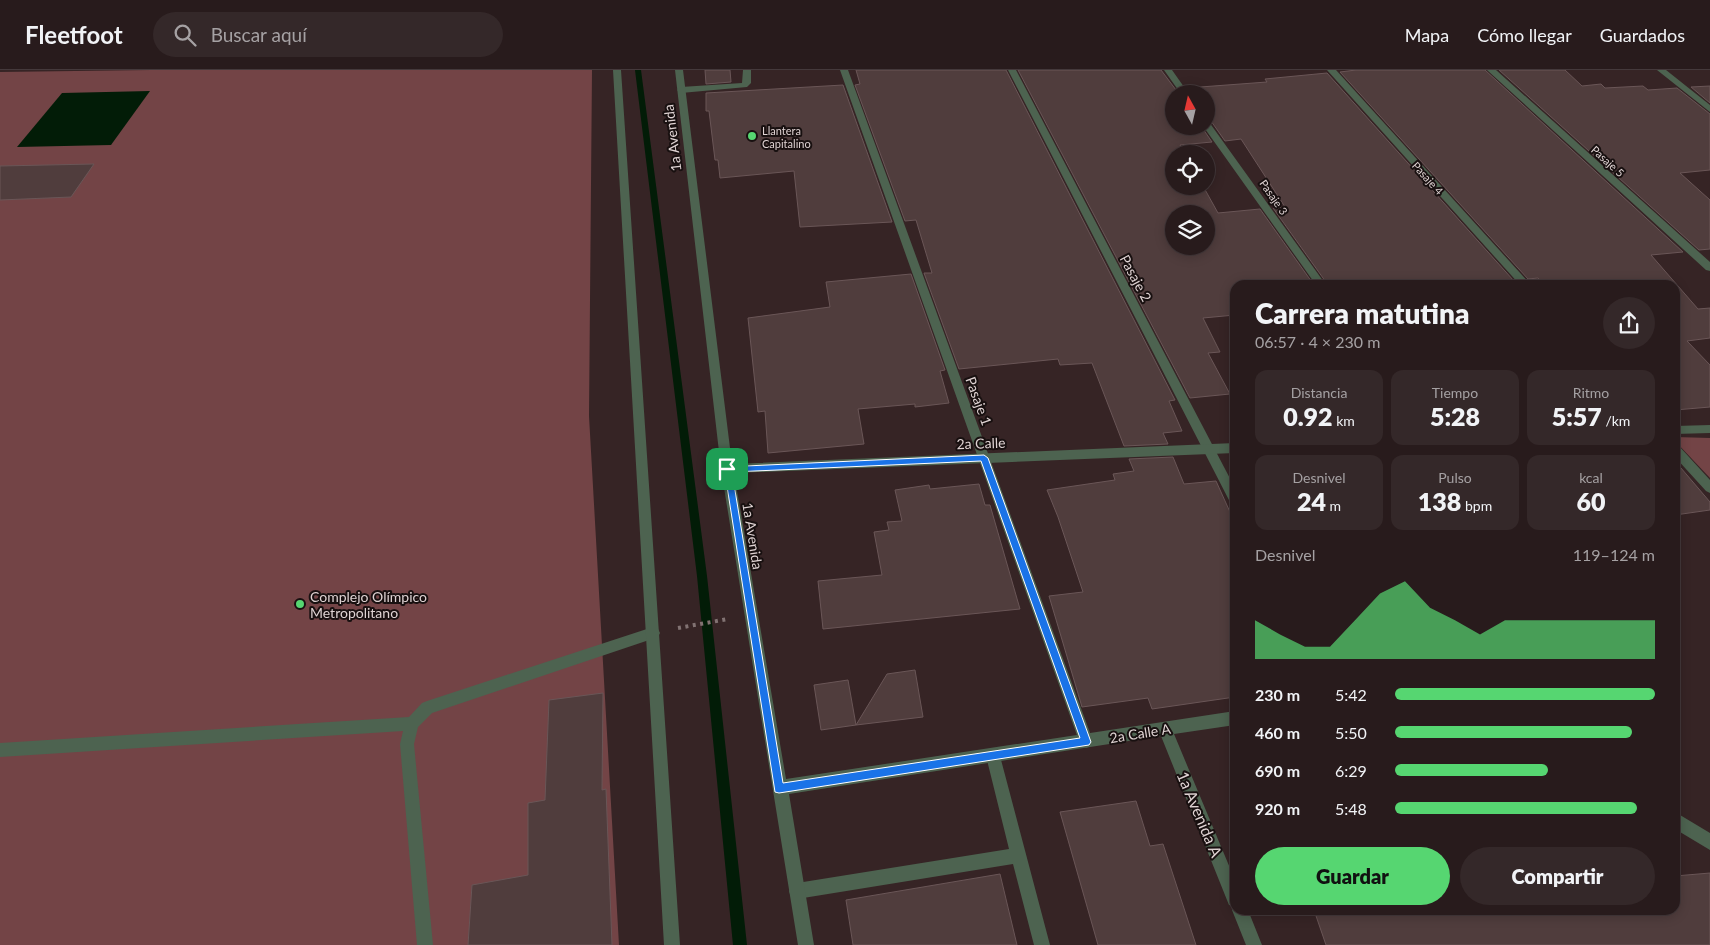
<!DOCTYPE html>
<html lang="es">
<meta charset="utf-8">
<style>
:root{--surface:#281b1c;--page:#342829;--text:#f1f3f6;--muted:#a5a1a3;--line:#44393b;--accent:#56d671}
body{margin:0;font-family:Lato,sans-serif;background:var(--page);color:var(--text);height:100vh;display:flex;flex-direction:column;font-size:19px;white-space:nowrap}
*{box-sizing:border-box;margin:0}
p{font-size:16px;color:var(--muted)}
.icon{flex:none;width:28px;height:28px;fill:none;stroke:currentColor;stroke-width:2;stroke-linecap:round;stroke-linejoin:round}
.map{position:relative;flex:1;overflow:hidden}
.details{position:absolute;left:1230px;top:210px;width:450px;height:635px;display:flex;flex-direction:column;background:var(--surface);border-radius:15px;box-shadow:0 2px 12px #0003,0 0 0 1px var(--line)}
.details>*{flex:none}
.needle{width:32px;rotate:352deg}
.buttons{position:absolute;left:1165px;top:15px;display:grid;gap:10px}
.buttons a{display:grid;place-items:center;width:50px;height:50px;border-radius:50%;background:var(--surface);box-shadow:0 2px 12px #0003,0 0 0 1px var(--line);font-size:25px}
.pin{position:absolute;display:grid;place-items:center;width:42px;height:42px;color:#fff;margin:-21px;border-radius:10px;box-shadow:0 2px 8px #0006}
.round{display:grid;place-items:center;flex:none;width:52px;height:52px;border-radius:26px;background:var(--page)}
.overview{display:flex;align-items:center;justify-content:space-between;height:85px;padding:0 25px}
h1{font-size:28px;font-weight:800;line-height:38px}
.figures{display:grid;grid-template-columns:repeat(3,1fr);gap:8px;height:85px;padding:5px 25px}
.figures div{display:grid;align-content:center;border-radius:12px;background:var(--page);text-align:center}
.figures b{font-size:25px;font-weight:800}
.figures small{font-size:14px;font-weight:400}
.figures p{font-size:14px}
.chart{height:140px;padding:10px 25px}
.chart p{display:flex;justify-content:space-between}
.chart svg{width:100%;height:90px;margin-top:5px;fill:var(--accent);opacity:.7}
.button{display:flex;gap:10px;margin-top:auto;padding:10px 25px}
.button a{flex:1;height:58px;border-radius:30px;background:var(--accent);color:#111;font-size:20px;font-weight:800;line-height:58px;text-align:center}
.button a+a{background:var(--page);color:var(--text)}
ul{padding:0 25px;list-style:none;font-size:16px}
li{display:grid;grid-template-columns:80px 60px 1fr;align-items:center;height:38px}
li i{height:12px;border-radius:6px;background:var(--accent)}
header{display:flex;align-items:center;gap:30px;box-sizing:border-box;height:70px;padding:0 25px;background:var(--surface);border-bottom:1px solid var(--line)}
header strong{font-size:24px}
nav{display:flex;gap:28px;margin-inline-start:auto;font-size:18px}
.search{width:350px;height:45px;background:var(--page);display:flex;align-items:center;gap:12px;box-sizing:border-box;padding:0 18px;border-radius:28px;color:var(--muted);font-size:19px}
.map>svg:first-child{display:block}
.green{fill:#734446}
.water{fill:#021c07}
.lines{fill:none;stroke-linecap:round;stroke-linejoin:round}
.stream{fill:#021c07;fill-rule:evenodd}
.building{fill:#503d3d;stroke:#6a5657;fill-rule:evenodd}
.path{stroke:#817272;stroke-width:4;stroke-dasharray:3 4.5;stroke-linecap:butt}
.service{fill:#4d6350;fill-rule:evenodd}
.minor{fill:#4d6350;fill-rule:evenodd}
.route{fill:#1a73e8;stroke:#fff;fill-rule:evenodd}
.poi-dot{fill:#56d671;stroke:#181010;stroke-width:2}
.labels{text-anchor:middle;dominant-baseline:central;stroke-width:4;stroke-linejoin:round;paint-order:stroke}
.far-poi-label{font-size:11px;fill:#dfd3d3;stroke:#181010;text-anchor:start}
.far-street-label{font-size:11px;fill:#dfd3d3;stroke:#181010}
.street-label{font-size:14px;fill:#dfd3d3;stroke:#181010}
.poi-label{font-size:14px;fill:#dfd3d3;stroke:#181010;text-anchor:start}
.near-street-label{font-size:16px;fill:#dfd3d3;stroke:#181010}
</style>
<header>
<strong>Fleetfoot</strong>
<div class="search"><svg class="icon" aria-label="search" viewBox="0 0 24 24"><circle cx="10" cy="10" r="6"/><path d="M15 15l6 6"/></svg>Buscar aquí</div>
<nav><a>Mapa</a><a>Cómo llegar</a><a>Guardados</a></nav>
</header>
<div class="map">
<svg width="1710" height="875" viewBox="0 0 1710 875">
<rect width="100%" height="100%" fill="#362425"/>
<!-- green -->
<path class="green" d="M151 0H592L589 346 619 875H0V2Z
M1675 367 1710 368V408L1675 371Z"/>
<!-- water -->
<path class="water" d="M150 21 111 75 17 77 62 23Z"/>
<g class="lines">
<!-- stream -->
<path class="stream" d="M635 0H641L707 506 747 875H733L697 506Z"/>
</g>
<!-- building -->
<path class="building" d="M705 0H730L731 12 706 14Z
M856 0H1006L1175 330 1169 331 1182 361 1163 363 1168 374 1124 376 1092 293 1060 295 1058 289 959 299 924 203H932L916 150 905 151 855 15 860 14Z
M1018 0H1161L1179 24H1174V56H1201L1212 72 1180 75 1185 84H1174V116H1203L1218 143 1260 139 1314 215H1235V245L1203 248 1220 282 1208 283 1230 324 1190 328ZM1174 144H1206V176H1174Z
M1356 0H1485L1683 182 1651 185 1698 239 1710 238V268L1687 271 1710 295V337L1675 340V215H1544L1538 208 1528 209 1340 2Z
M1499 0H1565L1582 16 1601 14 1605 18 1643 16 1648 20 1677 18 1710 44V100L1680 103 1710 130V179L1699 180Z
M1327 3 1514 211 1470 215H1450L1448 212 1417 215H1328L1273 138 1285 137 1241 69 1225 71 1211 51 1206 49V24H1191L1187 18 1267 12 1265 9Z
M843 15 892 152 800 157 794 101 720 108 718 90H715L709 41H706V23Z
M1710 16V33L1691 17Z
M94 94 71 127 0 130V96Z
M911 204 945 300 940 301 949 333 915 337V334L858 339 864 374 768 383 765 341 758 342 748 248 830 237 826 212Z
M1173 387 1184 414 1216 411 1235 453V627L1152 639 1148 628 1082 637 1049 526 1083 522 1058 447 1047 420 1115 410 1113 404 1134 401 1129 389Z
M1675 391 1710 432V440L1675 445Z
M979 414 985 435H990L1020 539 823 559 818 511 882 505 874 462 889 460 887 452 902 451 895 420 929 415 930 419Z
M915 600 923 647 856 655 887 604Z
M848 610 856 655 821 660 814 615Z
M603 623 602 720 606 719 612 875H468L472 815 528 805V733L545 730 549 630Z
M1136 731 1150 776 1163 774 1196 875H1098L1060 742Z
M1710 803V875H1326L1314 840H1675V806Z
M1000 804 1017 875H853L846 830Z"/>
<g class="lines">
<!-- path -->
<path class="path" d="M678 558 728 549"/>
<!-- service -->
<path class="service" d="M743 0H751V13L747 17 681 23 677 20 681 17 742 13Z
M840 0H848L1093 671 1091 676 1086 678 1081 676 1079 671Z
M1008 0H1016L1235 418V435L1231 434Z
M1164 0H1172L1189 24H1181Z
M1327 0H1336L1531 215H1520Z
M1487 0H1496L1710 192V201L1706 200Z
M1657 0H1666L1710 35V42Z
M1206 51 1209 52 1326 215H1316L1203 56H1206Z
M1675 374 1679 376 1710 410V423L1706 421 1675 387Z
M653 557 658 559 660 563 658 567 432 643 418 657 414 674 433 875H417L400 674 403 661 0 687V673L409 647 422 633 427 631Z
M993 679 998 681 1000 686 1050 875H1034L1013 794 797 829 791 827 789 821 791 815 797 813 1009 779 986 686 988 681Z"/>
<!-- minor -->
<path class="minor" d="M613 0H621L680 875H664Z
M675 0H683L732 394 1235 373V383L734 403 786 709 1235 641V655L1174 664 1235 810V840H1248L1262 875H1246L1232 840 1233 836 1229 835 1161 666 789 724 814 875H798L721 399Z
M1710 355V363L1675 364V356Z
M1675 742 1710 763V780L1675 759Z"/>
</g>
<!-- route -->
<path class="route" d="M984 385 988 388 1091 672 1089 675 779 723 775 722 724 397ZM981 391 1080 668 783 713 732 402Z"/>
<!-- markers -->
<g class="poi-dot">
<circle cx="752" cy="66" r="5"/>
<circle cx="300" cy="534" r="5"/>
</g>
<g class="labels">
<!-- far-poi labels -->
<g class="far-poi-label">
<text x="762" y="60">Llantera<tspan x="762" dy="13">Capitalino</tspan></text>
</g>
<!-- far-street labels -->
<g class="far-street-label">
<text transform="translate(1608 91) rotate(42)">Pasaje 5</text>
<text transform="translate(1428 108) rotate(48)">Pasaje 4</text>
<text transform="translate(1274 127) rotate(55)">Pasaje 3</text>
</g>
<!-- street labels -->
<g class="street-label">
<text transform="translate(672 68) rotate(-97)">1a Avenida</text>
<text transform="translate(1136 208) rotate(62)">Pasaje 2</text>
<text transform="translate(979 331) rotate(70)">Pasaje 1</text>
<text transform="translate(981 373) rotate(-2)">2a Calle</text>
<text transform="translate(753 466) rotate(81)">1a Avenida</text>
<text transform="translate(1140 663) rotate(-9)">2a Calle A</text>
</g>
<!-- poi labels -->
<g class="poi-label">
<text x="310" y="526">Complejo Olímpico<tspan x="310" dy="16">Metropolitano</tspan></text>
</g>
<!-- near-street labels -->
<g class="near-street-label">
<text transform="translate(1200 744) rotate(67)">1a Avenida A</text>
</g>
</g>
</svg>
<div class="buttons">
<a><svg class="needle" viewBox="-14 -14 28 28"><path d="M0-13l5 13h-10z" fill="#e53935"/><path d="M0 13l5-13h-10z" fill="#a5a1a3"/></svg></a>
<a><svg class="icon" aria-label="locate" viewBox="0 0 24 24"><circle cx="12" cy="12" r="6"/><path d="M12 2v4M12 18v4M2 12h4M18 12h4"/></svg></a>
<a><svg class="icon" aria-label="layers" viewBox="0 0 24 24"><path d="M12 4l9 5-9 5-9-5zM3 14l9 5 9-5"/></svg></a>
</div>
<div class="pin" style="left:727px;top:399px;background:#1e9e55"><svg class="icon" aria-label="arrive" viewBox="0 0 24 24"><path d="M6 21V4h12l-3 4 3 4H6"/></svg></div>
<section class="details">
<div class="overview"><div><h1>Carrera matutina</h1><p>06:57 · 4 × 230 m</p></div><a class="round"><svg class="icon" aria-label="share" viewBox="0 0 24 24"><path d="M12 15V3M7 8l5-5 5 5M5 13v7h14v-7"/></svg></a></div>
<div class="figures">
<div><p>Distancia</p><b>0.92<small> km</small></b></div>
<div><p>Tiempo</p><b>5:28</b></div>
<div><p>Ritmo</p><b>5:57<small> /km</small></b></div>
</div>
<div class="figures">
<div><p>Desnivel</p><b>24<small> m</small></b></div>
<div><p>Pulso</p><b>138<small> bpm</small></b></div>
<div><p>kcal</p><b>60</b></div>
</div>
<div class="chart"><p><span>Desnivel</span>119–124 m</p>
<svg viewBox="0 0 160 44" preserveAspectRatio="none"><path d="M0 44V25L10 32L20 38L30 38L40 25L50 12L60 6L70 19L80 25L90 32L100 25L110 25L120 25L130 25L140 25L150 25L160 25V44z"/></svg>
</div>
<ul>
<li><b>230 m</b>5:42<i style="width:100%"></i></li>
<li><b>460 m</b>5:50<i style="width:91%"></i></li>
<li><b>690 m</b>6:29<i style="width:59%"></i></li>
<li><b>920 m</b>5:48<i style="width:93%"></i></li>
</ul>
<div class="button"><a>Guardar</a><a>Compartir</a></div>
</section>
</div>
